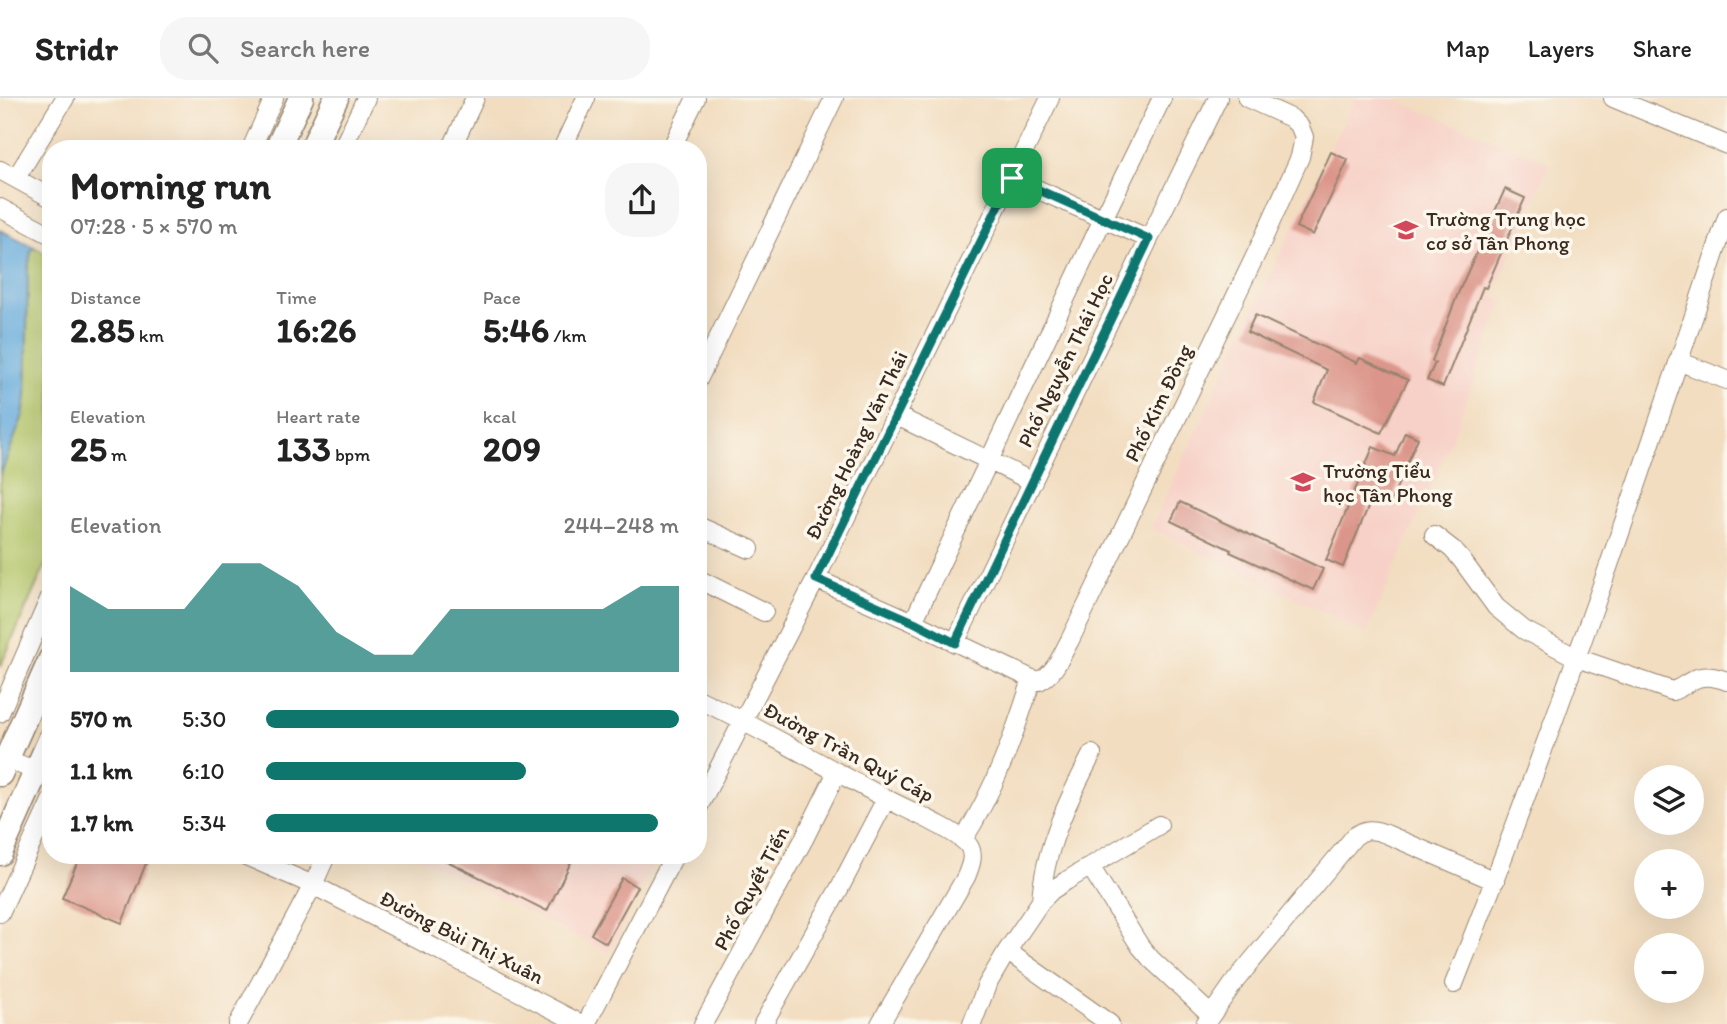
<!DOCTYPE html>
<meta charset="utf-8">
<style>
:root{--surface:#fff;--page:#f6f6f6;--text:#222;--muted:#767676;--line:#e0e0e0;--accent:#0f766e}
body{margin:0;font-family:Itim,sans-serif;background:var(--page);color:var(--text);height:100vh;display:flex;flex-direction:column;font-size:26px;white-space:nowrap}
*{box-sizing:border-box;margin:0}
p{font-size:23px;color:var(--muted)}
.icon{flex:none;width:38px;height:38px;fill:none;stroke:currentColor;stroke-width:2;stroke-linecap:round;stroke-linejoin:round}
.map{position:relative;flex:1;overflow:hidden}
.panel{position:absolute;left:42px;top:42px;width:665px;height:724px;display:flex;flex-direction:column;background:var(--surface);border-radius:28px;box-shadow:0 7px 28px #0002}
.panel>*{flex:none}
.tools{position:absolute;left:1634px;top:667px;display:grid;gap:14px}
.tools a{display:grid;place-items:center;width:70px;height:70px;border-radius:50%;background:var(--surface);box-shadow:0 7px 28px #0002;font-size:35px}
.pin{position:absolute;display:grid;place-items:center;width:60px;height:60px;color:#fff;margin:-30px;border-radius:14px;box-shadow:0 4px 10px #0006}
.round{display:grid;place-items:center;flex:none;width:74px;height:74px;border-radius:28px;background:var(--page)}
.overview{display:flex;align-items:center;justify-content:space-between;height:119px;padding:0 28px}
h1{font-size:38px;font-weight:700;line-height:52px}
.stats{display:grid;grid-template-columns:repeat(3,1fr);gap:10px;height:119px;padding:7px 28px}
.stats div{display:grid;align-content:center}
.stats b{font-size:35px;font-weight:700}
.stats small{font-size:19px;font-weight:400}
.stats p{font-size:19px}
.chart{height:196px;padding:14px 28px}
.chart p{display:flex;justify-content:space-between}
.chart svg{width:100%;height:126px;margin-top:7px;fill:var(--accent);opacity:.7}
ul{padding:0 28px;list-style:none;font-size:23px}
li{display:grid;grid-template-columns:112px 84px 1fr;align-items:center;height:52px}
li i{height:18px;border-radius:9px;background:var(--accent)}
header{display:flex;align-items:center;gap:42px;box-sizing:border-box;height:98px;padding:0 35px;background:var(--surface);border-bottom:2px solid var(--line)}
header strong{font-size:33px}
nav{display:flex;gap:38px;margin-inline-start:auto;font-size:24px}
.search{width:490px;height:63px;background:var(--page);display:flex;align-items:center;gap:18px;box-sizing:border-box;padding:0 24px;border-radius:28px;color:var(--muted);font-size:26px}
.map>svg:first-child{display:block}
.built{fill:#f7d1c7}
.green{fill:#b4c66a;stroke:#787844;stroke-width:2}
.water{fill:#66abdc;stroke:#506a7d;stroke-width:2}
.building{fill:#dc958a}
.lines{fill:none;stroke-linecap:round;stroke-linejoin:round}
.minor-casing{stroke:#96846f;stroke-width:20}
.highway-casing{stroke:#96846f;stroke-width:27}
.minor{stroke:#fff;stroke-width:18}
.highway{stroke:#fff;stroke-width:24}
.route-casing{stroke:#fff;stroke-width:14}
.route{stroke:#0f766e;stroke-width:9}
.labels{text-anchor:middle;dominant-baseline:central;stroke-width:7;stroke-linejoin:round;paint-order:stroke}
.poi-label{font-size:21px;fill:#3b2a1e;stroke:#fbf7ec;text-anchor:start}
.street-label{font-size:21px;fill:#3b2a1e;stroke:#fbf7ec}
</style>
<header>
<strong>Stridr</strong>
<div class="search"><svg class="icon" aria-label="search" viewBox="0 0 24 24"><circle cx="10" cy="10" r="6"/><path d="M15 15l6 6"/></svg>Search here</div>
<nav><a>Map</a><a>Layers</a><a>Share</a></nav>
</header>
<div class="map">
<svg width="1727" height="926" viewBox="0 0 1727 926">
<rect width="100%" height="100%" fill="#fbf7ec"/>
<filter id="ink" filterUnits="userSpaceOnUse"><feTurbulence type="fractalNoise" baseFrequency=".0143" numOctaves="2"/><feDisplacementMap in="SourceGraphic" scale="14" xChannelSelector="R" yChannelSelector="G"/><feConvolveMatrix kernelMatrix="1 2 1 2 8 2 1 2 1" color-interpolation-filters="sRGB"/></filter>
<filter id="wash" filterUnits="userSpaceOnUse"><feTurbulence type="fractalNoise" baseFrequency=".00686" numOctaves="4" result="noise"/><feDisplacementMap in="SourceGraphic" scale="28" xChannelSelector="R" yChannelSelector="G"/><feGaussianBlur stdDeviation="1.57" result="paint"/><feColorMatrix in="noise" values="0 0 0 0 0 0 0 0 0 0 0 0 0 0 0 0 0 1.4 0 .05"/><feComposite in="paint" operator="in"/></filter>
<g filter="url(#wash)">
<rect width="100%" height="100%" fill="#f2ddc0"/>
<!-- built -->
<path class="built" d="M1355 0H1391L1550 65 1493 199 1503 204 1453 338 1366 535 1151 430 1239 242Z
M416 758H657L609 855Z"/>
<!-- green -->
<path class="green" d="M34 149 51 159V454L0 569V378L23 317 26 298 28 171 31 153Z"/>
<!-- water -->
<path class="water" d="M0 132 34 149 31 153 28 171 26 298 23 317 0 378Z"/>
<g id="blocks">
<!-- building -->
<path class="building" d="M1331 54 1348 62 1313 137 1296 129Z
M1505 91 1525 100 1486 190 1483 189 1443 289 1427 282 1435 265 1432 263 1459 193Z
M1255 217 1357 265 1360 260 1408 282 1381 335 1314 304 1327 272 1247 234Z
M1405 334 1418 340 1391 403 1374 395 1343 469 1326 462 1373 349 1395 358Z
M1180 404 1323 471 1313 492 1230 454 1231 452 1171 423Z
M80 758H149L122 825 62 800Z
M437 758H574L547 813Z
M622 780 637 789 606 845 591 836Z"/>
</g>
</g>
<g filter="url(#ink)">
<use href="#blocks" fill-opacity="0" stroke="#96846f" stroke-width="2"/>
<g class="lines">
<!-- minor casing -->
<g class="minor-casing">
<path id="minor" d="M1613 0 1727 47
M251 51 274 0
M342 51 366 0
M451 51 475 0
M562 51 586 0
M671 51 696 0
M0 72 51 100
M16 80 65 0
M1012 80 1149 141
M0 110 51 137
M1678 263 1727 282
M698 282 834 0
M895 317 1033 384
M698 428 750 451
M1434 437 1452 451 1461 461 1496 509 1524 532 1577 560 1672 593C1680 591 1685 586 1693 582 1704 576 1716 579 1727 583
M698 481 764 514
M816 481 913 524 1032 581 1039 583C1055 576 1062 556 1070 542L1259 150 1300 59 1304 39 1300 29 1291 20 1247 0
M913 524 1103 121 1162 0
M955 545 1149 141 1218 0
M698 601C762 631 822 667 885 700 903 710 959 733 969 748 975 758 970 769 966 779L880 926
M0 615 51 497
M0 659 51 678
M698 710 816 481 1050 0
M963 742C995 691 1014 638 1032 581
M246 758 313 787 581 926
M1090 768 1140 848 1151 861 1211 917
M1041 803C1044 751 1068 702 1092 656
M0 815 51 703
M1007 853 1110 926
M1454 886C1554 634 1641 377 1727 119
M238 926 313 787 326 758
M586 926 674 758
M703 926 804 741 837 674
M763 926 839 791 886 701
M972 926 987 887 1007 853 1041 803 1052 792 1066 783 1159 727
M1205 926 1236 882 1354 739C1365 730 1373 731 1386 736L1495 783"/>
</g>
<!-- highway casing -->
<g class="highway-casing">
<path id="highway" d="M277 51 301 0
M312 51 336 0
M0 676 51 561
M0 755 51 640"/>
</g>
<!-- minor -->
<use href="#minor" class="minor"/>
<!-- highway -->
<use href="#highway" class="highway"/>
</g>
</g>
<g class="lines" filter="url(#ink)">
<!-- route casing -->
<g class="route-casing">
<path id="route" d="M1012 80 1149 141 955 545 914 524 816 481Z"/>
</g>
<!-- route -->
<use href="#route" class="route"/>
</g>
<!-- icons -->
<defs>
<g id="school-bare" transform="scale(1.89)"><path d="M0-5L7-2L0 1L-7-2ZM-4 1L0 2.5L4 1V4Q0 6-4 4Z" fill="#d1495b" stroke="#fbf7ec" stroke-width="2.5" paint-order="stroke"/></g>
</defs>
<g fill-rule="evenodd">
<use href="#school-bare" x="1406" y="132"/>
<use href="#school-bare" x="1303" y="384"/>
</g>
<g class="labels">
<!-- poi labels -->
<g class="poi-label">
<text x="1426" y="120">Trường Trung học<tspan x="1426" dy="24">cơ sở Tân Phong</tspan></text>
<text x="1323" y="372">Trường Tiểu<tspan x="1323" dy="24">học Tân Phong</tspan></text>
</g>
<!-- street labels -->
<g class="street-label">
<text transform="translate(1065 262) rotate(-64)">Phố Nguyễn Thái Học</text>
<text transform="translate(1158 305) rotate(-64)">Phố Kim Đồng</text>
<text transform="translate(856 347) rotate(-64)">Đường Hoàng Văn Thái</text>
<text transform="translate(849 654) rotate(28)">Đường Trần Quý Cáp</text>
<text transform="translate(751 790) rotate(-62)">Phố Quyết Tiến</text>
<text transform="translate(462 839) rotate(27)">Đường Bùi Thị Xuân</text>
</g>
</g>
</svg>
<div class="tools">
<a><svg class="icon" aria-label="layers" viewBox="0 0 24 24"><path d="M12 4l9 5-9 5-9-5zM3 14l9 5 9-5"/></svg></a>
<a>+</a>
<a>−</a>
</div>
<div class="pin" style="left:1012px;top:80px;background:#1e9e55"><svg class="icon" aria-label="arrive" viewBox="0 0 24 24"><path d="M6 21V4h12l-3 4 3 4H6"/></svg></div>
<section class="panel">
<div class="overview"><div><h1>Morning run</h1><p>07:28 · 5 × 570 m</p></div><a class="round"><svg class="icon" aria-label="share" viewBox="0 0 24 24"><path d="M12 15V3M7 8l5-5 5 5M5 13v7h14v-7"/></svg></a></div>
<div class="stats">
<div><p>Distance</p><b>2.85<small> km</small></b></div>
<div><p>Time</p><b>16:26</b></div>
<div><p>Pace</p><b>5:46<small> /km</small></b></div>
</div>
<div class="stats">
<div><p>Elevation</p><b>25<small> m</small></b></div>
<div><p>Heart rate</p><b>133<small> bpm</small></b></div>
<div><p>kcal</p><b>209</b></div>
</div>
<div class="chart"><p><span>Elevation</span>244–248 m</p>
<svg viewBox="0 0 160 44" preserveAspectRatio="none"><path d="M0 44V14L10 22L20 22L30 22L40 6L50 6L60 14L70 30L80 38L90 38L100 22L110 22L120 22L130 22L140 22L150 14L160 14V44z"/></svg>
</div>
<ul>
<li><b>570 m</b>5:30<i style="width:100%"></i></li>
<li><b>1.1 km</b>6:10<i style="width:63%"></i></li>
<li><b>1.7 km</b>5:34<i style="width:95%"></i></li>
</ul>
</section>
</div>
